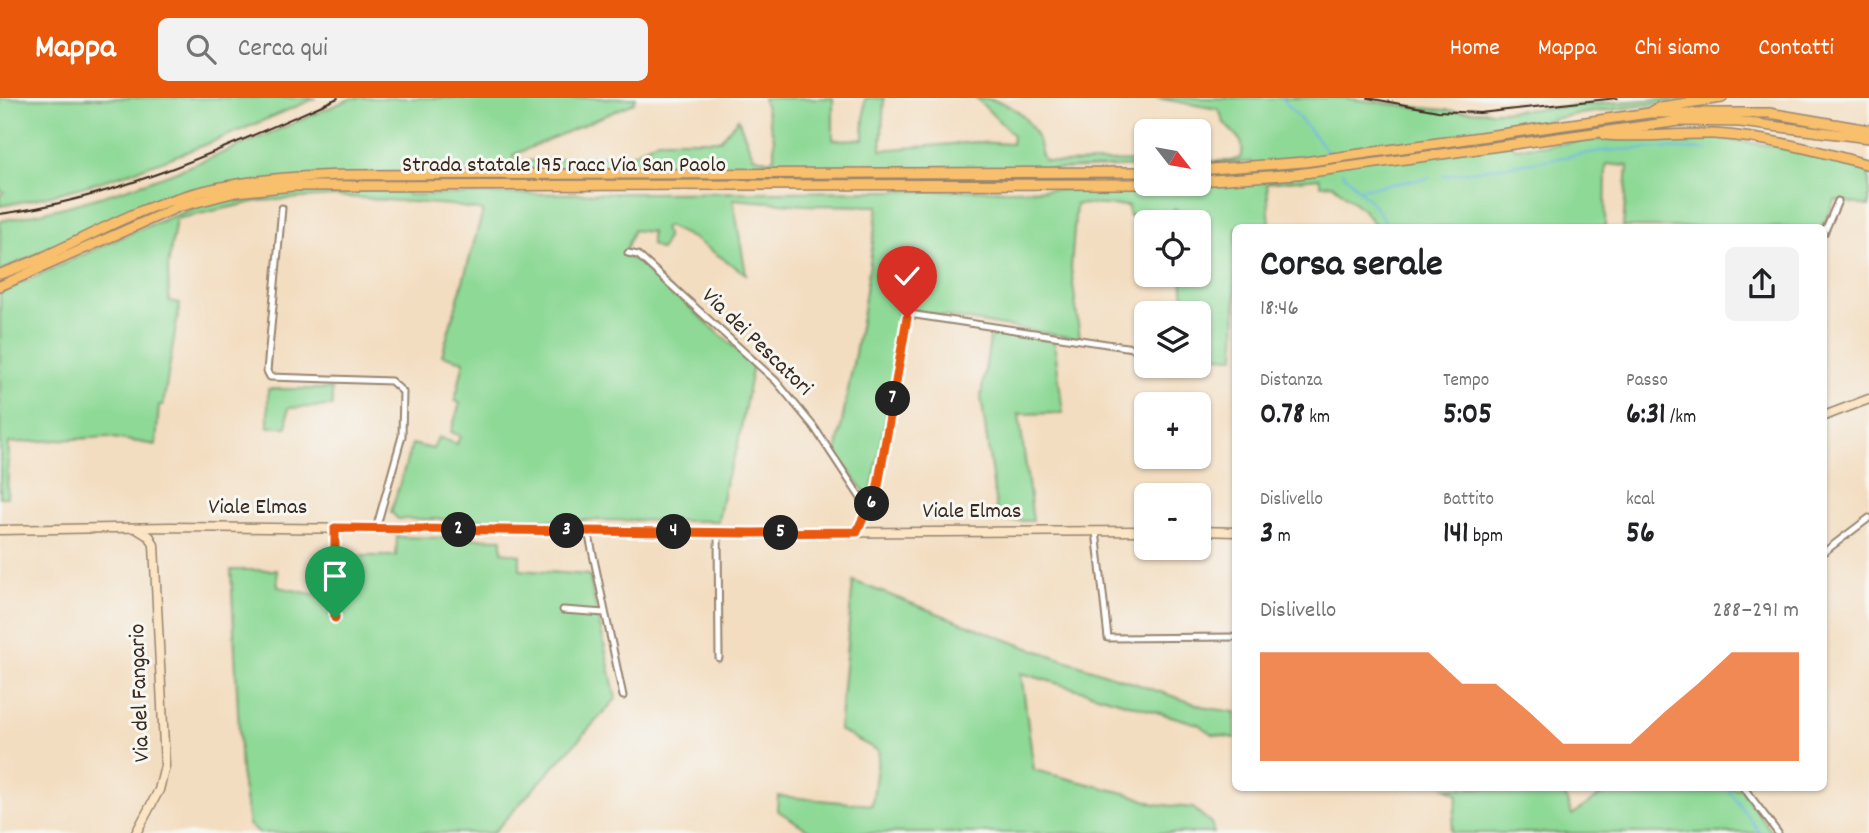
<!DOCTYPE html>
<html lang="it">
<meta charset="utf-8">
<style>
:root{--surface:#fff;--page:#f2f2f2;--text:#202124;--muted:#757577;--accent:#ea580c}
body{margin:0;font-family:Dekko,sans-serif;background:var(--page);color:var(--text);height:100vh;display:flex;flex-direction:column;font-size:26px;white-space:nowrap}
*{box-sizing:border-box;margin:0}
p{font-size:23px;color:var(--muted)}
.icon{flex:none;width:38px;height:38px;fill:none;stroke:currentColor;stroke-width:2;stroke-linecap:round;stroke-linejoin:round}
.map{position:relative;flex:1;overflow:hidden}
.drawer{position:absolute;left:1232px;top:126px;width:595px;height:567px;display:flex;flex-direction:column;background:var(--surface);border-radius:10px;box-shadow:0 2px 5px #0004}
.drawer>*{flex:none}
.needle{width:46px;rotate:121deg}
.controls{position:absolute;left:1134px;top:21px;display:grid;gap:14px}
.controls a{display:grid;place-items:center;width:77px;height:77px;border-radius:10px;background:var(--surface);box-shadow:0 2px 5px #0004;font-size:35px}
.pin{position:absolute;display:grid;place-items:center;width:60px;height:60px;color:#fff;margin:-72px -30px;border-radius:50% 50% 50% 0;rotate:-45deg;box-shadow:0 0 7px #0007}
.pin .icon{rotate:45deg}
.km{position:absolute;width:35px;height:35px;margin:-18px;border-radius:50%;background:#222;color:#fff;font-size:19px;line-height:35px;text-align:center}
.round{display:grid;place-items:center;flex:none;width:74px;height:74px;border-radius:10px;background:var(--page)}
.overview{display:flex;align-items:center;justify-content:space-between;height:119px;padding:0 28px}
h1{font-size:38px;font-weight:700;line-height:52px}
.metrics{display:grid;grid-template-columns:repeat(3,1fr);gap:10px;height:119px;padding:7px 28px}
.metrics div{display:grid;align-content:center}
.metrics b{font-size:30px;font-weight:700}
.metrics small{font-size:19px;font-weight:400}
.metrics p{font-size:19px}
.chart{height:196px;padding:14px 28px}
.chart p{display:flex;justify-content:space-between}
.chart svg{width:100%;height:126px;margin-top:7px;fill:var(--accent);opacity:.7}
header{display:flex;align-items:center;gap:42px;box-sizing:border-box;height:98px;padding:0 35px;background:var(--accent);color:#fff}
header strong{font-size:33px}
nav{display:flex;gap:38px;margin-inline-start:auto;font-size:24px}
.search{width:490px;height:63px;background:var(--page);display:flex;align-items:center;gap:18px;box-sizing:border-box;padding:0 24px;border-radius:10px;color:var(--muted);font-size:26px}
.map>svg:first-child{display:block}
.green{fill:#8ed996;stroke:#64825a;stroke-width:2}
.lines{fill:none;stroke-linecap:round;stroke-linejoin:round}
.stream{stroke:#6cb4e3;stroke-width:2}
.minor-casing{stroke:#97846f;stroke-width:9}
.secondary-casing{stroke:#97846f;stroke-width:11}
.trunk-casing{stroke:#97846f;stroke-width:12}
.minor{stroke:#fff;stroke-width:5}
.secondary{stroke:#fce5c4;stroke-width:8}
.trunk{stroke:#f8bf6c;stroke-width:9}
.rail{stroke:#3b2a1e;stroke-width:2}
.route-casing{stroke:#fff;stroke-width:14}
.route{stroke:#ea580c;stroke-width:9}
.labels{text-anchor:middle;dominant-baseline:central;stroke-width:6;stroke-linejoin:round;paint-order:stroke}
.street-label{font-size:23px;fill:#3b2a1e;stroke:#f6f6f2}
</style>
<header>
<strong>Mappa</strong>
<div class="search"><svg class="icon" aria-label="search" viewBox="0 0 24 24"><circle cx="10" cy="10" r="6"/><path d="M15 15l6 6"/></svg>Cerca qui</div>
<nav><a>Home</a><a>Mappa</a><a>Chi siamo</a><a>Contatti</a></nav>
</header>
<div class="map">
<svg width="1869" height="735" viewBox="0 0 1869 735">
<rect width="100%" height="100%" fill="#f6f6f2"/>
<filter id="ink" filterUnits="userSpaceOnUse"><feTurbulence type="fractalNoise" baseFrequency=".0143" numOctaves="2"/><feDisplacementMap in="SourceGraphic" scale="14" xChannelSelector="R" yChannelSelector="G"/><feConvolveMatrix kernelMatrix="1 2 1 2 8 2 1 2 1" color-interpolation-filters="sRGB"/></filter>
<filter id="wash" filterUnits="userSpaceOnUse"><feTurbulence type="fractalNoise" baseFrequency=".00686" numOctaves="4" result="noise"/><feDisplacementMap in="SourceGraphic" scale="28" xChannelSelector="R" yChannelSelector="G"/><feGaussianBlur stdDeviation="1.57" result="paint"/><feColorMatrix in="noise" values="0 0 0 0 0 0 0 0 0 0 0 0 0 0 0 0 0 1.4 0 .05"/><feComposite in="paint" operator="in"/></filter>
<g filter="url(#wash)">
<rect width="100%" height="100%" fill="#f3ddc0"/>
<!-- green -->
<path class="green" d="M0 0H316C212 45 112 88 0 108V97L4 94 0 92Z
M352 0H636L634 5 513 57 515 64 632 56 658 42H720L738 21 753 58 770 63 774 59V41L763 0H833V42L863 41 865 0H884L881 52 976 44 1012 46 1013 37 976 0C1000 0 1023 11 1035 35 1040 43 1039 53 1044 62L1057 65 1146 63V68L1056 71H447L407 74 408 97 1129 91 1250 86 1252 64 1199 66V63H1231L1240 60C1248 43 1235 38 1225 26 1221 21 1223 17 1218 11L1156 0C1216 0 1284 0 1343 0 1386 4 1427 13 1470 13 1547 15 1622 0 1698 0L1572 17 1510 30 1514 50 1627 39 1716 40 1774 48 1869 72V108L1835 102 1821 130 1623 129 1628 68 1606 66 1605 129H1377L1362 111 1332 86 1321 87 1319 80 1267 85 1270 129 1236 130 1235 259 1199 257V215H1185L1182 177H1199V124H1179L1178 112 1174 111V124H1146V141H1143L1140 117 1129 118 1128 108 1076 106 1071 170 1080 241 915 213 906 216 870 401 836 356 863 213 878 108 804 107 733 101 746 176 694 141 668 128 664 130 667 139 661 152 651 147V134L633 132 624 158 638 163 753 266 737 351 726 381 718 423 398 421 391 414 412 346 433 351 438 339 457 346 460 338 451 334 460 305 455 303 464 263 442 257 483 113 451 107 333 98 259 103 176 121 168 169 169 203 180 205 163 307H159L156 347 107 339 9 345 7 399H0V195L135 133 194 110 191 91 164 99 0 173V123C125 101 236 50 352 0Z
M991 235 1054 242 1063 315 1019 316 1033 423H998L981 298Z
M268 291H332V308L288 310 287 329H268Z
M397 439 502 441V454L520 457V472L589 477 616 601 493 735H260L249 727 241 674 231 472H277L278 489 340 502 342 458H396Z
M853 483 1023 548 1208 610 1235 614V640L1212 636 1198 626 1021 575 1034 672 1132 697 1155 706 1193 710 1211 725 1214 735H813L777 712 778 698 872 707 879 653 839 632Z
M1446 690H1540L1564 695 1572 717 1611 690H1741L1772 735H1453L1451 733 1458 697Z"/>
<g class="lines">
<!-- stream -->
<path class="stream" d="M1282 0 1329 55
M1342 74 1374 107 1389 130
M1443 78 1601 53 1654 50 1707 52
M1359 91 1430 80
M1727 690 1760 735"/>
</g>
</g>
<g filter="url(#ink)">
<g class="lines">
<!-- minor casing -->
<g class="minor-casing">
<path id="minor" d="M282 110 267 273 270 279 391 283 403 294 402 338 376 431
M1824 135 1838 103
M628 155 638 157 776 283 814 329 868 411
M335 430V520
M588 433 623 598
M1096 433 1108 540 1236 539
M857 434C863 417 874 405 878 388L909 216 1146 252
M718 435 719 560
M1824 454 1869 420
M563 512 605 515
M1744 690 1778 735"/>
</g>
<!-- secondary casing -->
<g class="secondary-casing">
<path id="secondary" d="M1824 318 1869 301
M0 432 170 429 753 435 1146 433
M1199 433 1236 434
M136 735 159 692 165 668 154 447 150 439 137 431"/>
</g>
<!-- trunk casing -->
<g class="trunk-casing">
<path id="trunk" d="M1651 14 1660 9 1722 0
M1605 37C1640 40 1678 35 1714 36 1766 39 1819 53 1869 67
M1199 72 1304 64 1649 15H1769L1869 32
M1199 83 1297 76 1680 23 1740 24 1869 40
M0 176C46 161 88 136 132 117 203 86 274 78 351 77L1146 74
M0 188 178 109 236 94 293 88 1146 86"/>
</g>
<!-- minor -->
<use href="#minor" class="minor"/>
<!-- secondary -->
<use href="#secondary" class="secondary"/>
<!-- trunk -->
<use href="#trunk" class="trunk"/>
<!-- rail -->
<path class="rail" d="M1368 0 1438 13 1480 15 1617 0
M0 116C120 100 229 48 338 0"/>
</g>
</g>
<g class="lines" filter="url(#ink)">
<!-- route casing -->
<g class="route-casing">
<path id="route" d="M335 520V430L753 435 857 434C863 417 874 405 878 388L907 220"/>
</g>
<!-- route -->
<use href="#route" class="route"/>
</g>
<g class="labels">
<!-- street labels -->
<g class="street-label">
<text x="564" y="68">Strada statale 195 racc Via San Paolo</text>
<text transform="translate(756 245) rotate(44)">Via dei Pescatori</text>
<text x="258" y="410">Viale Elmas</text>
<text x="972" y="414">Viale Elmas</text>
<text transform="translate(141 595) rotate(-92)">Via del Fangario</text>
</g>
</g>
</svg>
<div class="controls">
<a><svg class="needle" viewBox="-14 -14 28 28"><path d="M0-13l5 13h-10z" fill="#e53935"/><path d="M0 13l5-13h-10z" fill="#757577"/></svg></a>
<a><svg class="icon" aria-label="locate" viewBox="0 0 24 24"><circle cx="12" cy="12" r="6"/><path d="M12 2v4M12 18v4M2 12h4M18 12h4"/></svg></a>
<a><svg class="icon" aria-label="layers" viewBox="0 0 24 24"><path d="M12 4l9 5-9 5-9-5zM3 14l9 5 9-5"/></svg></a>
<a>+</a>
<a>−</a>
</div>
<div class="pin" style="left:335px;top:520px;background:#1e9e55"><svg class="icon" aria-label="arrive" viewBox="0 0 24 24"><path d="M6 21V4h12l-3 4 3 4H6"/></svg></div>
<div class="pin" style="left:907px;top:220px;background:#d93025"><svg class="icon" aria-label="check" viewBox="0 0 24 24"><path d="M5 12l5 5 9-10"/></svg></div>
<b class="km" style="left:459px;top:432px">2</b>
<b class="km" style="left:567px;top:433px">3</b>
<b class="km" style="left:674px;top:434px">4</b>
<b class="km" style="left:781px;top:435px">5</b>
<b class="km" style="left:872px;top:406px">6</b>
<b class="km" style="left:893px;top:301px">7</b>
<section class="drawer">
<div class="overview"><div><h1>Corsa serale</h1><p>18:46</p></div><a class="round"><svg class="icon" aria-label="share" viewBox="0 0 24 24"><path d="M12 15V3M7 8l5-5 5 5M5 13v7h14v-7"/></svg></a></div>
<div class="metrics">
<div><p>Distanza</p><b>0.78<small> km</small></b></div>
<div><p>Tempo</p><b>5:05</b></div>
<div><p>Passo</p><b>6:31<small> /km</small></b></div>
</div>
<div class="metrics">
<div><p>Dislivello</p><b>3<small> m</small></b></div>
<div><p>Battito</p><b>141<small> bpm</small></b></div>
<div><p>kcal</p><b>56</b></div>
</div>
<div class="chart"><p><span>Dislivello</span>288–291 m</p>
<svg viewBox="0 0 160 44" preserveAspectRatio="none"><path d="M0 44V6L10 6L20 6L30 6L40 6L50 6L60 17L70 17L80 27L90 38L100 38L110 38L120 27L130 17L140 6L150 6L160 6V44z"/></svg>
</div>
</section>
</div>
